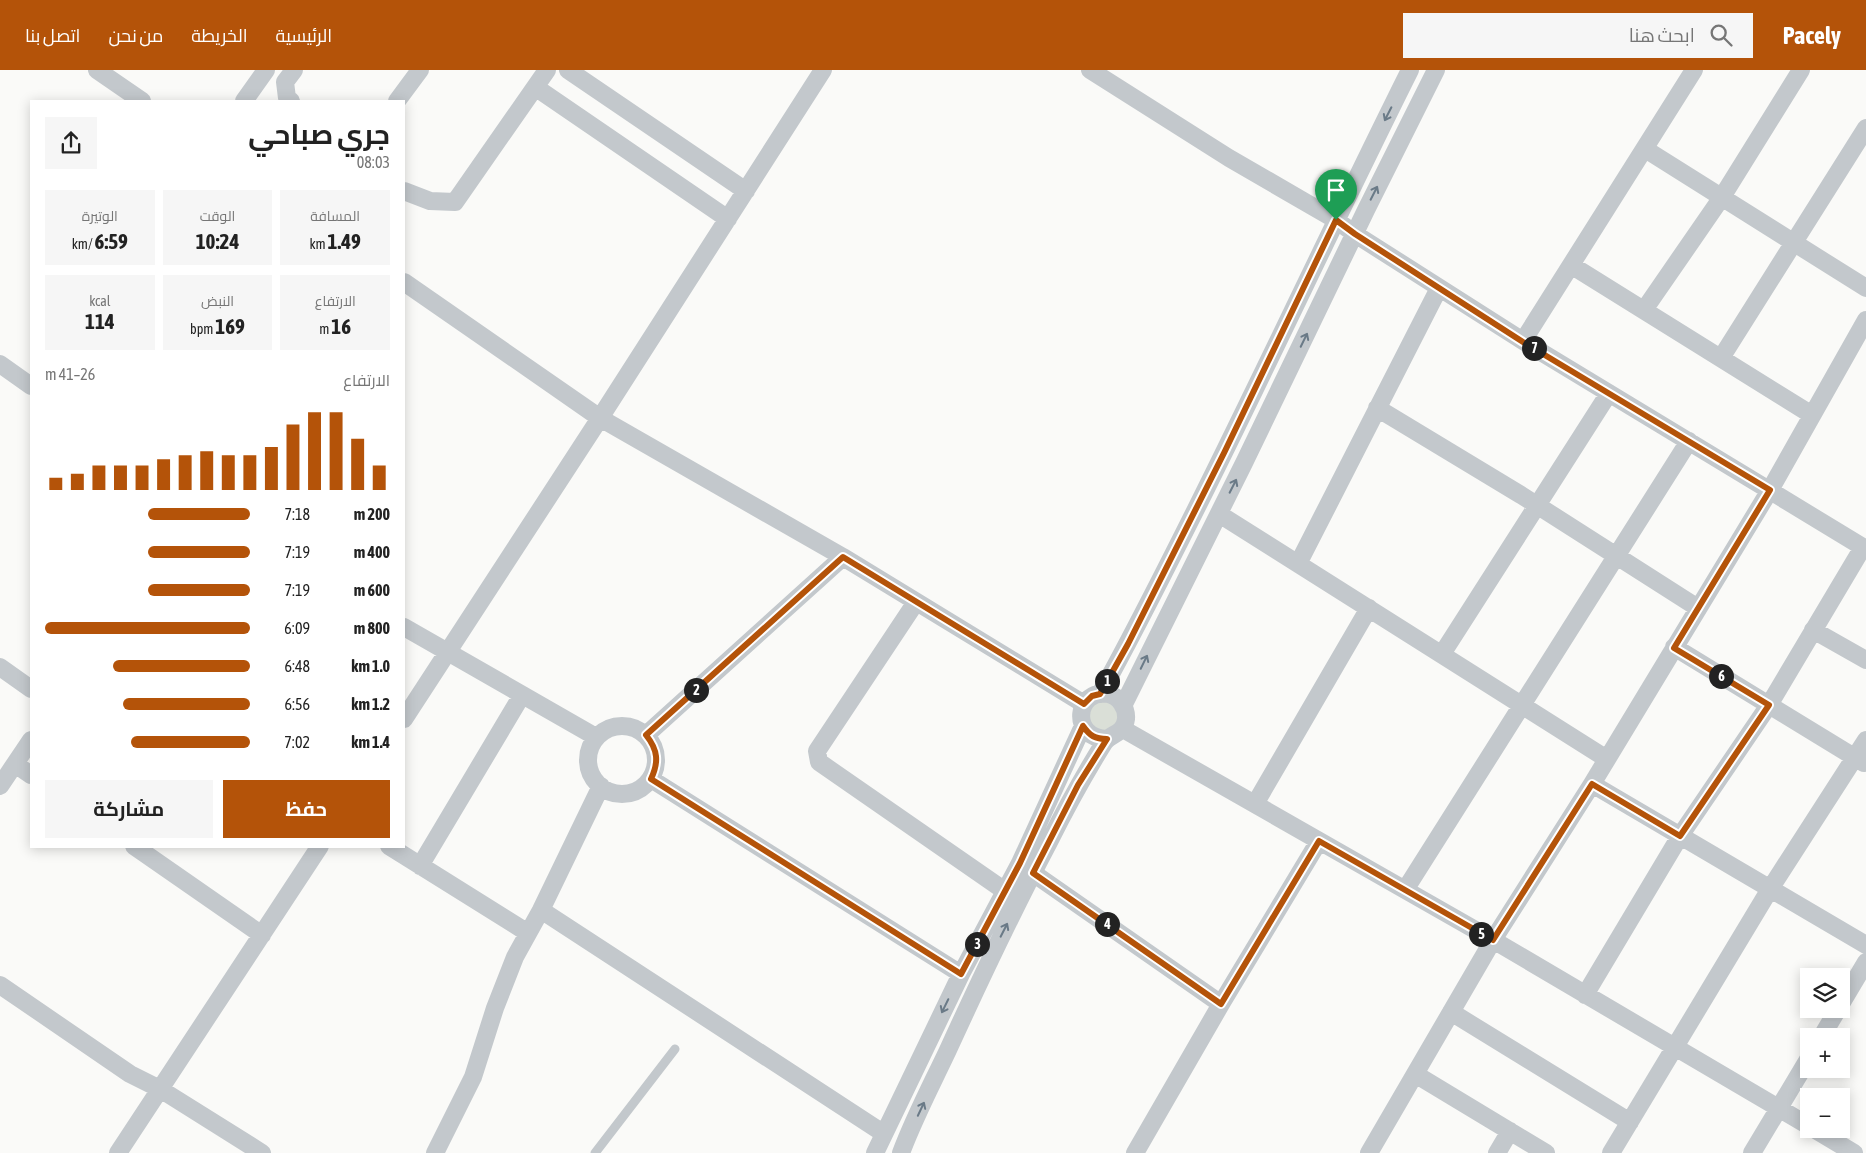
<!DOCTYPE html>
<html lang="ar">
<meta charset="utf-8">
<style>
:root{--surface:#fff;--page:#f6f6f6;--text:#222;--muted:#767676;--accent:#b45309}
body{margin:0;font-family:"Asap Condensed",Cairo,sans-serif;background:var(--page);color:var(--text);direction:rtl;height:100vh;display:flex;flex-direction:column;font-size:19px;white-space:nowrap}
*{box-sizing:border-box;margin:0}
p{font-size:16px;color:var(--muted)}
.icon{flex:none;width:28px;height:28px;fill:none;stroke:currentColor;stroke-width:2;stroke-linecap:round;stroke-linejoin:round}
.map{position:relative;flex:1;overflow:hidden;direction:ltr}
.details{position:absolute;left:30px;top:30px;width:375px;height:748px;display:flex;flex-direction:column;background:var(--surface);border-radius:0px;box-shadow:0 2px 12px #0003;direction:rtl}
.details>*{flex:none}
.controls{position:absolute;left:1800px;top:898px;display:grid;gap:10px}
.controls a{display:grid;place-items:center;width:50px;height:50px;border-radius:0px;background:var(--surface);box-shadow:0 2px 12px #0003;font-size:25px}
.pin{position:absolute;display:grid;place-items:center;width:42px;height:42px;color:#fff;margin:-51px -21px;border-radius:50% 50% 50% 0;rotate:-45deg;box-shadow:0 0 5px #0007}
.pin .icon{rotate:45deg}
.km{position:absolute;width:25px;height:25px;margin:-12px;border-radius:50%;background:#222;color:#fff;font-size:14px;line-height:25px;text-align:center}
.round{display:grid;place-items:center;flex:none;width:52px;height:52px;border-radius:0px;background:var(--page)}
.overview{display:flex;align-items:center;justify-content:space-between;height:85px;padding:0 15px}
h1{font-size:28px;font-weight:700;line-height:38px}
.metrics{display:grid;grid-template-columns:repeat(3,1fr);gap:8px;height:85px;padding:5px 15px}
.metrics div{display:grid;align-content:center;border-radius:0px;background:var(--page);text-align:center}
.metrics b{font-size:21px;font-weight:700}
.metrics small{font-size:14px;font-weight:400}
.metrics p{font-size:14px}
.chart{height:140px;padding:10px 15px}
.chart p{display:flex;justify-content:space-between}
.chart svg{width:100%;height:90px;margin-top:5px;stroke:var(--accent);stroke-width:6}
.action{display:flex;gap:10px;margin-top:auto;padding:10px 15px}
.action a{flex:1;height:58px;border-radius:0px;background:var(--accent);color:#fff;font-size:20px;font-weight:700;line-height:58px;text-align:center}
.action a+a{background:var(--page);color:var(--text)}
ul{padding:0 15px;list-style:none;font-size:16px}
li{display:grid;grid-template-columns:80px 60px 1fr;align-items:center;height:38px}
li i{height:12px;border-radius:6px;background:var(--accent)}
header{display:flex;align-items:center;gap:30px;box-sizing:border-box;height:70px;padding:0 25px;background:var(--accent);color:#fff}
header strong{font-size:24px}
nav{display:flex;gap:28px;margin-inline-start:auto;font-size:18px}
.search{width:350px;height:45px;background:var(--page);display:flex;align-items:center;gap:12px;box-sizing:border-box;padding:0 18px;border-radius:0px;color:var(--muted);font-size:19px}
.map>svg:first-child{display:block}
.green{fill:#dadfd7}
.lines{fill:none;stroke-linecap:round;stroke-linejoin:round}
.service{stroke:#c3c8cc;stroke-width:9}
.minor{stroke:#c3c8cc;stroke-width:18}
.oneway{stroke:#6a7a87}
.route-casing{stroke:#fff;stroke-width:10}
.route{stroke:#b45309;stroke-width:6}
</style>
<header>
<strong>Pacely</strong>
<div class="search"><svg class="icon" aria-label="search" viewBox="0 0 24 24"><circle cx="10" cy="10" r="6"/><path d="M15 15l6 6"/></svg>ابحث هنا</div>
<nav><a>الرئيسية</a><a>الخريطة</a><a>من نحن</a><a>اتصل بنا</a></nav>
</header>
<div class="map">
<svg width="1866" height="1083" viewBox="0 0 1866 1083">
<rect width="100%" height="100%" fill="#fafaf8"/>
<!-- green -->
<path class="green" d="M1107 629 1121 642 1113 662 1092 661 1086 641 1090 634Z"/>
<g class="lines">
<!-- service -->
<path class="service" d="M595 1083 675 979"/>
<!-- minor -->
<path class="minor" d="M97 0 142 31
M568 0 746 121
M1090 0 1229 88 1336 150 1355 164 1523 271 1866 479
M535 17 728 149
M244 31 266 0
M291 31 287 28 285 12 294 0
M397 31 420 0
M1645 79 1866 218
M404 121 430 131 455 132 547 0
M1571 195 1812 345
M404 212 600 348 843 487 1084 634
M1644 240 1722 127 1801 0
M1523 271 1694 0
M1721 288 1866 58
M0 294 31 316
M1377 338 1521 425 1698 538
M1219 444 1607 689
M1298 494 1439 218
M916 532 817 681 819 692 1005 821
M404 557 596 667
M1813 560 1866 590
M1674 577 1864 693
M1442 584 1609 323
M0 597 31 619
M1100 624C1134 563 1165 501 1196 439 1269 293 1337 146 1410 0
M1123 636 1244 393 1366 140 1436 0
M404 649 600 348 823 0
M588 690a34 34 0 1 1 68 0a34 34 0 1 1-68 0Z
M1123 659 1493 870 1809 1056
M646 665 843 487
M15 694 31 705
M651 709 961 904
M1592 714 1866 875
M0 716 31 670
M1255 734 1369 538
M134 776 262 865
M389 776 528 863
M420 796 522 625
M1033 803 1221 934
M1405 820 1689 371
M541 840 883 1063
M0 915 130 1004 160 1019 262 1083
M1585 925 1680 766 1769 635 1863 477
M1841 934 1866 892
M1451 942 1630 1052
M1822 966 1838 939
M1415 1004 1546 1083
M1814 1059 1854 1083
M118 1083 320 776
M435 1083 473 1007 495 938 515 887 541 840 601 716
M875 1083 961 904 1020 793 1083 656
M901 1083C914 1048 932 1014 948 980 980 910 1013 840 1049 772 1066 738 1084 705 1104 673 1110 663 1124 665 1126 649 1127 638 1119 626 1108 624 1076 618 1069 668 1107 669
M1135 1083 1221 934 1319 771
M1369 1083 1493 870 1592 714 1770 420 1866 250
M1497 1083 1510 1061
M1611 1083 1770 819 1866 670
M1752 1083 1809 988"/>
</g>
<!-- one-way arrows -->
<defs><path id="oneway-shaft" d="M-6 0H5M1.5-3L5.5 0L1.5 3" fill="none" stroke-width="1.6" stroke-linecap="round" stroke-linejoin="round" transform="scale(1.25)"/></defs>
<g class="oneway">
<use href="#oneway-shaft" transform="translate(1388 44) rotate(117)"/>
<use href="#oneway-shaft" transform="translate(1374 123) rotate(-63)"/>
<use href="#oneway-shaft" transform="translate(1304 270) rotate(-64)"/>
<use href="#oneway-shaft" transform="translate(1233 416) rotate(-63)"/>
<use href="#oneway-shaft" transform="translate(1144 592) rotate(-64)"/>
<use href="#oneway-shaft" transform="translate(1004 860) rotate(-63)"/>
<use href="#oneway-shaft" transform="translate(945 936) rotate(116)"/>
<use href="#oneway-shaft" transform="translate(921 1039) rotate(-65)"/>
</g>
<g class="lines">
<!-- route casing -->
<g class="route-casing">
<path id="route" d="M1336 150 1355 164 1523 272 1770 420 1674 578 1769 635 1680 766 1592 714 1493 870 1319 771 1221 934 1033 803 1078 715 1107 669C1095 669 1090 666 1083 656L1020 793 961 904 651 709C659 692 658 680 646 665L843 487 1084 634 1092 626 1100 624 1128 574 1224 383Z"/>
</g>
<!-- route -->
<use href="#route" class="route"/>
</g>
</svg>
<div class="controls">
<a><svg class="icon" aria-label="layers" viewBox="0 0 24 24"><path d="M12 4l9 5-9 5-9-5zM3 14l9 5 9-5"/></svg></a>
<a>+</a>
<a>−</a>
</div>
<div class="pin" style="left:1336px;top:150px;background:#1e9e55"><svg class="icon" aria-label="arrive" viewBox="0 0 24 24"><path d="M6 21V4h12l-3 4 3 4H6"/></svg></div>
<b class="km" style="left:1107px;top:611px">1</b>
<b class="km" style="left:696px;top:620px">2</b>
<b class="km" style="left:977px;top:874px">3</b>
<b class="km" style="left:1107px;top:854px">4</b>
<b class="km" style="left:1481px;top:864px">5</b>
<b class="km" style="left:1721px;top:606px">6</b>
<b class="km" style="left:1534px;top:278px">7</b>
<section class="details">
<div class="overview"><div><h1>جري صباحي</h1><p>08:03</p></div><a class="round"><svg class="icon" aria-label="share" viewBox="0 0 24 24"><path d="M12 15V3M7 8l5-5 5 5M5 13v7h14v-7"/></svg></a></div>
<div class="metrics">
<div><p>المسافة</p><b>1.49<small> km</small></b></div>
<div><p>الوقت</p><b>10:24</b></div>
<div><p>الوتيرة</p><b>6:59<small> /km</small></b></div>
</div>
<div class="metrics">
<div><p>الارتفاع</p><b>16<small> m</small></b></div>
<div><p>النبض</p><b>169<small> bpm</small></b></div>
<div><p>kcal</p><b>114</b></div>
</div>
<div class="chart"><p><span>الارتفاع</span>26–41 m</p>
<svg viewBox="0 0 160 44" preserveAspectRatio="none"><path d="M5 44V38M15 44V36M25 44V32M35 44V32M45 44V32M55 44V29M65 44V27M75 44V25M85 44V27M95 44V27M105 44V23M115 44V12M125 44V6M135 44V6M145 44V19M155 44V32"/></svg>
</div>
<ul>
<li><b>200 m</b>7:18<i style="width:50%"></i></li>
<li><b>400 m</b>7:19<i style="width:50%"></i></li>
<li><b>600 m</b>7:19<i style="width:50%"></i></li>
<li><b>800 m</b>6:09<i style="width:100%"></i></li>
<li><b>1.0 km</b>6:48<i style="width:67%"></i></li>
<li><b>1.2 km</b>6:56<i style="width:62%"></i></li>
<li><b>1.4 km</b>7:02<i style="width:58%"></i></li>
</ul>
<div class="action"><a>حفظ</a><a>مشاركة</a></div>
</section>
</div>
